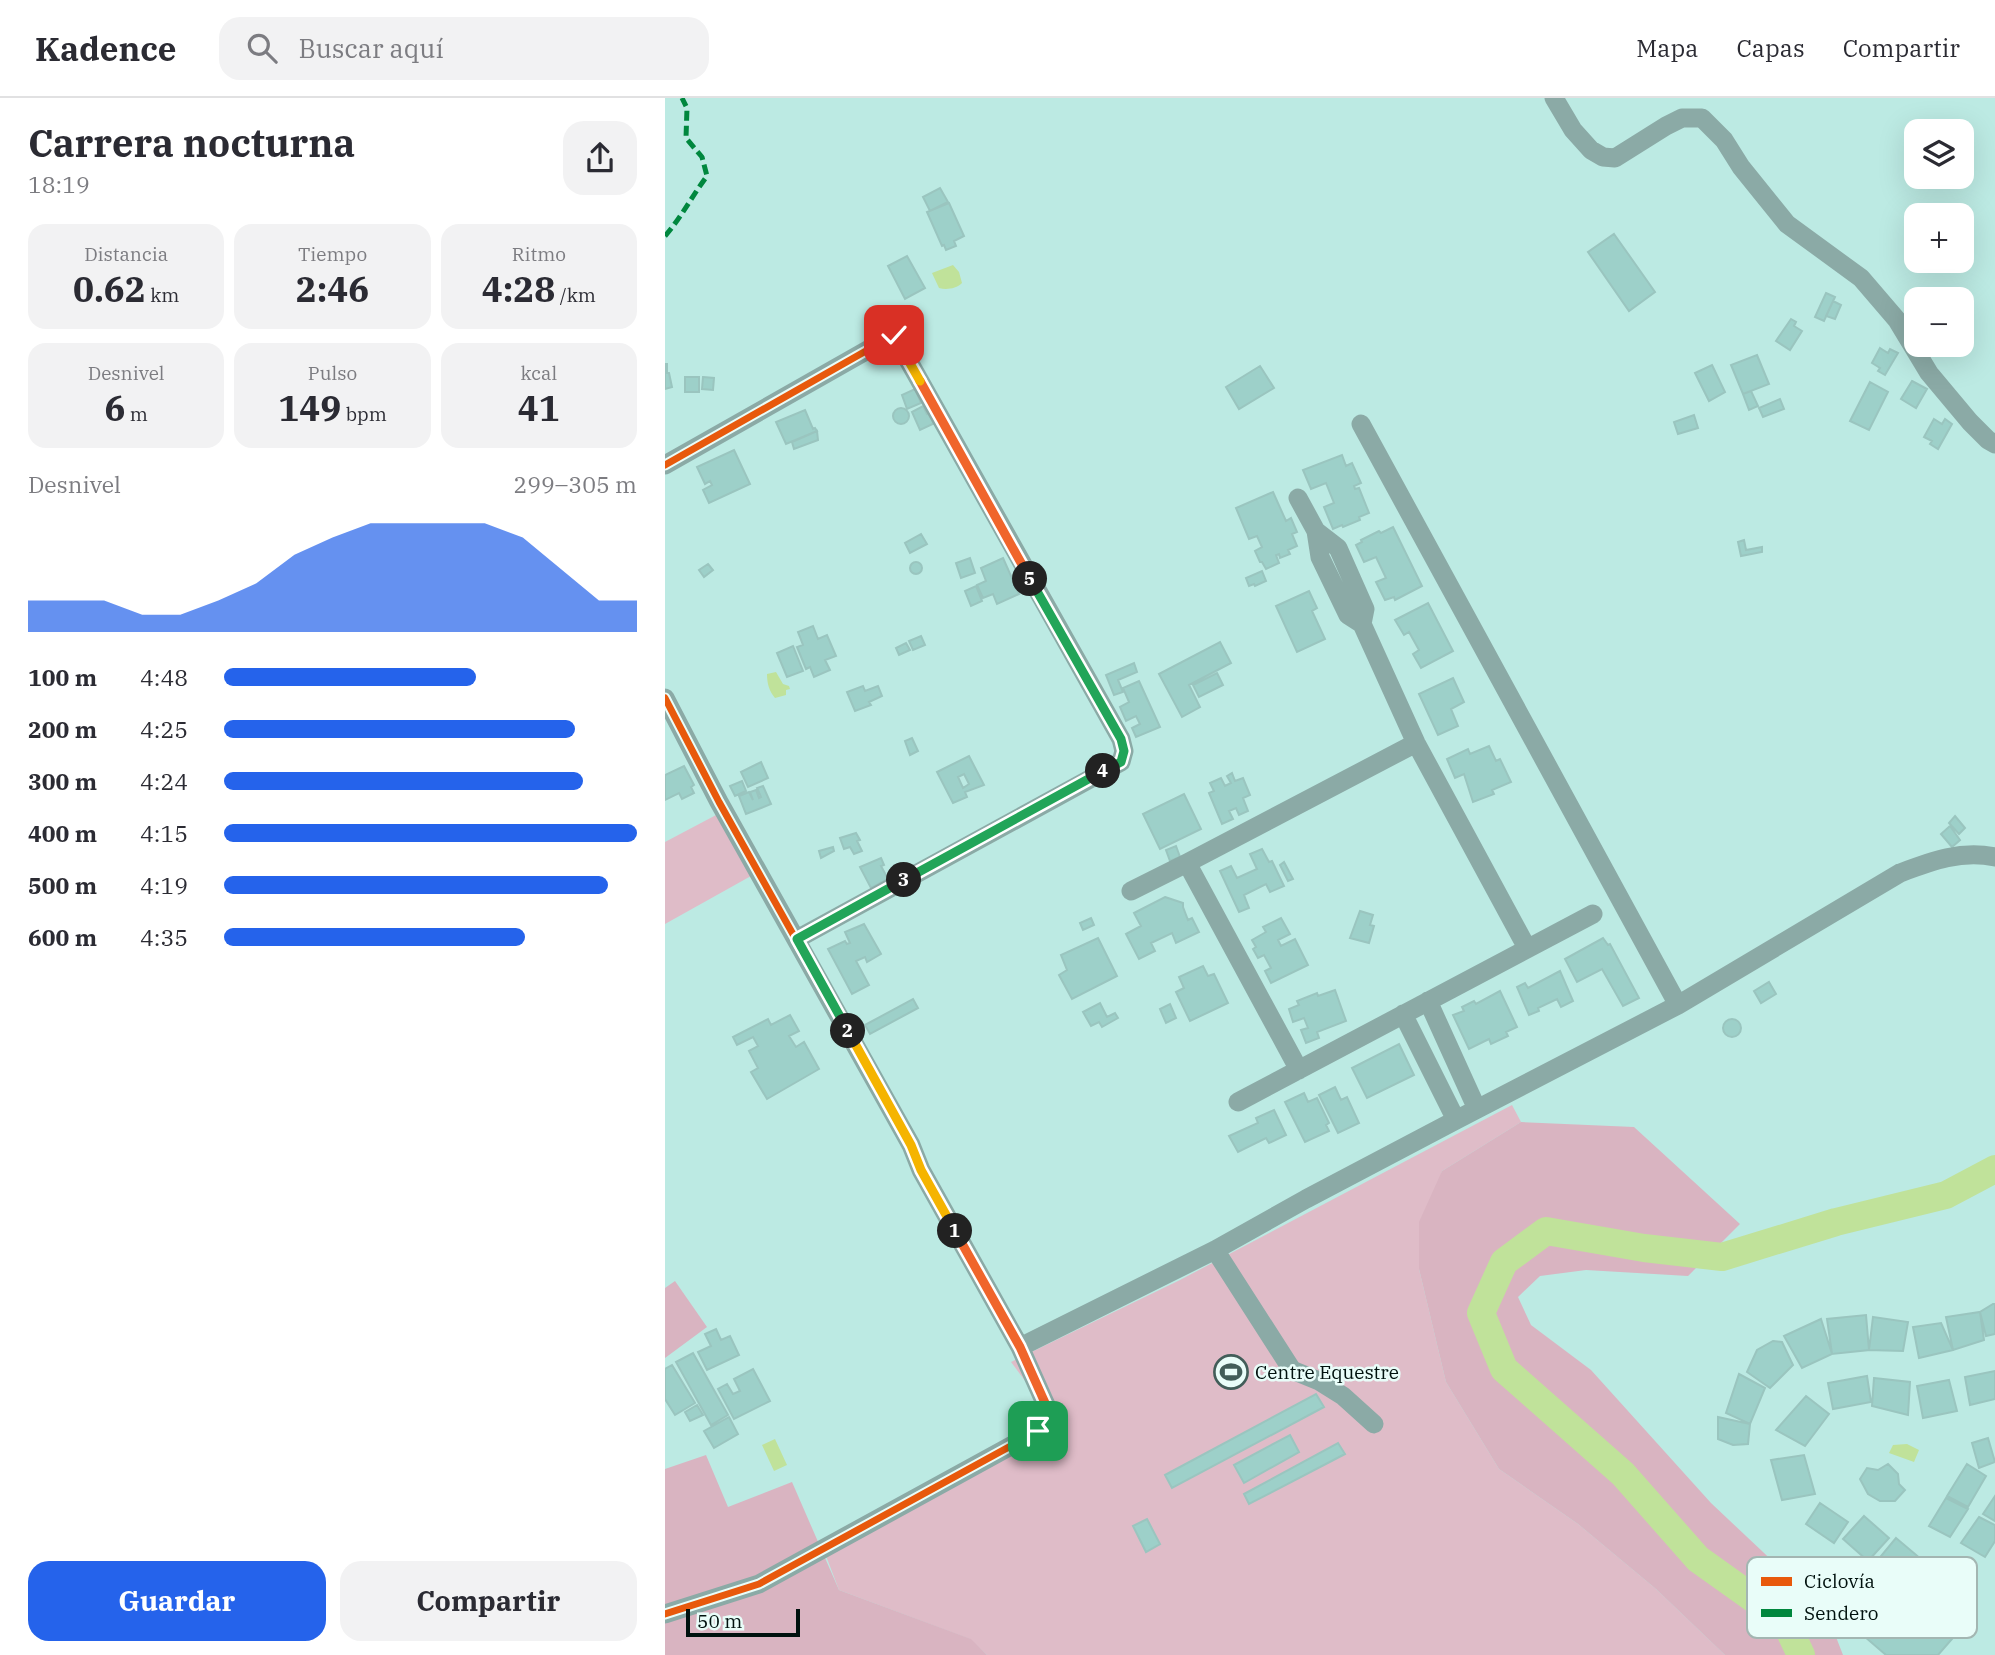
<!DOCTYPE html>
<html lang="es">
<meta charset="utf-8">
<style>
:root{--surface:#fff;--page:#f2f2f3;--text:#2b2b33;--muted:#7c7c81;--line:#e1e1e2;--accent:#2563eb}
body{margin:0;font-family:"IBM Plex Serif",serif;background:var(--page);color:var(--text);height:100vh;display:flex;flex-direction:column;font-size:26px;white-space:nowrap}
*{box-sizing:border-box;margin:0}
p{font-size:23px;color:var(--muted)}
.icon{flex:none;width:38px;height:38px;fill:none;stroke:currentColor;stroke-width:2;stroke-linecap:round;stroke-linejoin:round}
.map{position:relative;flex:1;overflow:hidden}
.side{display:flex;flex-direction:column;background:var(--surface);width:665px}
.side>*{flex:none}
.buttons{position:absolute;left:1239px;top:21px;display:grid;gap:14px}
.buttons a{display:grid;place-items:center;width:70px;height:70px;border-radius:14px;background:var(--surface);box-shadow:0 7px 28px #0002;font-size:35px}
.scale{position:absolute;left:21px;bottom:18px;width:114px;box-sizing:border-box;padding-left:7px;border:4px solid #00110e;border-top:0;font-size:19px;line-height:24px;white-space:nowrap;color:#00110e;-webkit-text-stroke:5px #e9fdf9;paint-order:stroke}
.pin{position:absolute;display:grid;place-items:center;width:60px;height:60px;color:#fff;margin:-30px;border-radius:14px;box-shadow:0 4px 10px #0006}
.km{position:absolute;width:35px;height:35px;margin:-18px;border-radius:50%;background:#222;color:#fff;font-size:19px;line-height:35px;text-align:center}
.round{display:grid;place-items:center;flex:none;width:74px;height:74px;border-radius:21px;background:var(--page)}
.headline{display:flex;align-items:center;justify-content:space-between;height:119px;padding:0 28px}
h1{font-size:38px;font-weight:700;line-height:52px}
.metrics{display:grid;grid-template-columns:repeat(3,1fr);gap:10px;height:119px;padding:7px 28px}
.metrics div{display:grid;align-content:center;border-radius:18px;background:var(--page);text-align:center}
.metrics b{font-size:35px;font-weight:700}
.metrics small{font-size:19px;font-weight:400}
.metrics p{font-size:19px}
.chart{height:196px;padding:14px 28px}
.chart p{display:flex;justify-content:space-between}
.chart svg{width:100%;height:126px;margin-top:7px;fill:var(--accent);opacity:.7}
.primary-button{display:flex;gap:14px;margin-top:auto;padding:14px 28px}
.primary-button a{flex:1;height:80px;border-radius:21px;background:var(--accent);color:#fff;font-size:28px;font-weight:700;line-height:80px;text-align:center}
.primary-button a+a{background:var(--page);color:var(--text)}
ul{padding:0 28px;list-style:none;font-size:23px}
li{display:grid;grid-template-columns:112px 84px 1fr;align-items:center;height:52px}
li i{height:18px;border-radius:9px;background:var(--accent)}
header{display:flex;align-items:center;gap:42px;box-sizing:border-box;height:98px;padding:0 35px;background:var(--surface);border-bottom:2px solid var(--line)}
header strong{font-size:33px}
nav{display:flex;gap:38px;margin-inline-start:auto;font-size:24px}
.search{width:490px;height:63px;background:var(--page);display:flex;align-items:center;gap:18px;box-sizing:border-box;padding:0 24px;border-radius:21px;color:var(--muted);font-size:26px}
main{display:flex;flex:1;min-height:0}
.map>svg:first-child{display:block}
.green{fill:#dfbcc8}
.forest{fill:#d9b4c1}
.water{fill:#c0e29a}
.lines{fill:none;stroke-linecap:round;stroke-linejoin:round}
.river{stroke:#c0e29a;stroke-width:28}
.building{fill:#9dd0c9;stroke:#9ac5bf;stroke-width:2;fill-rule:evenodd}
.minor{stroke:#8baaa6;stroke-width:19}
.quiet{stroke:#00873e;stroke-width:5;stroke-dasharray:10 5;stroke-linecap:butt}
.cycleway-casing{stroke:#e9fdf9;stroke-width:11}
.cycleway{stroke:#e8590c;stroke-width:7}
.split-1-casing{stroke:#fff;stroke-width:14}
.split-2-casing{stroke:#fff;stroke-width:14}
.split-3-casing{stroke:#fff;stroke-width:14}
.split-4-casing{stroke:#fff;stroke-width:14}
.split-5-casing{stroke:#fff;stroke-width:14}
.split-6-casing{stroke:#fff;stroke-width:14}
.split-7-casing{stroke:#fff;stroke-width:14}
.split-1{stroke:#f0652b;stroke-width:9}
.split-2{stroke:#f5b400;stroke-width:9}
.split-3{stroke:#22a559;stroke-width:9}
.split-4{stroke:#22a559;stroke-width:9}
.split-5{stroke:#22a559;stroke-width:9}
.split-6{stroke:#f0652b;stroke-width:9}
.split-7{stroke:#f5b400;stroke-width:9}
.labels{text-anchor:middle;dominant-baseline:central;stroke-width:5;stroke-linejoin:round;paint-order:stroke}
.poi-label{font-size:19px;fill:#00110e;stroke:#e9fdf9;text-anchor:start}
.key{fill:#e9fdf9;stroke:#a3b6b2;stroke-width:2}
.key-label{font-size:19px;fill:#00110e}
</style>
<header>
<strong>Kadence</strong>
<div class="search"><svg class="icon" aria-label="search" viewBox="0 0 24 24"><circle cx="10" cy="10" r="6"/><path d="M15 15l6 6"/></svg>Buscar aquí</div>
<nav><a>Mapa</a><a>Capas</a><a>Compartir</a></nav>
</header>
<main>
<section class="side">
<div class="headline"><div><h1>Carrera nocturna</h1><p>18:19</p></div><a class="round"><svg class="icon" aria-label="share" viewBox="0 0 24 24"><path d="M12 15V3M7 8l5-5 5 5M5 13v7h14v-7"/></svg></a></div>
<div class="metrics">
<div><p>Distancia</p><b>0.62<small> km</small></b></div>
<div><p>Tiempo</p><b>2:46</b></div>
<div><p>Ritmo</p><b>4:28<small> /km</small></b></div>
</div>
<div class="metrics">
<div><p>Desnivel</p><b>6<small> m</small></b></div>
<div><p>Pulso</p><b>149<small> bpm</small></b></div>
<div><p>kcal</p><b>41</b></div>
</div>
<div class="chart"><p><span>Desnivel</span>299–305 m</p>
<svg viewBox="0 0 160 44" preserveAspectRatio="none"><path d="M0 44V33L10 33L20 33L30 38L40 38L50 33L60 27L70 17L80 11L90 6L100 6L110 6L120 6L130 11L140 22L150 33L160 33V44z"/></svg>
</div>
<ul>
<li><b>100 m</b>4:48<i style="width:61%"></i></li>
<li><b>200 m</b>4:25<i style="width:85%"></i></li>
<li><b>300 m</b>4:24<i style="width:87%"></i></li>
<li><b>400 m</b>4:15<i style="width:100%"></i></li>
<li><b>500 m</b>4:19<i style="width:93%"></i></li>
<li><b>600 m</b>4:35<i style="width:73%"></i></li>
</ul>
<div class="primary-button"><a>Guardar</a><a>Compartir</a></div>
</section>
<div class="map">
<svg width="1330" height="1557" viewBox="0 0 1330 1557">
<rect width="100%" height="100%" fill="#bceae3"/>
<!-- green -->
<path class="green" d="M53 716 86 778 0 826V744Z
M847 1007 856 1024 777 1073 754 1171 781 1284 834 1371 913 1426 991 1491 1060 1557H322L305 1541 174 1492 158 1450 385 1316 346 1264 515 1182Z"/>
<!-- forest -->
<path class="forest" d="M856 1024 969 1029 1075 1126 1023 1178 921 1172 875 1178 853 1199 866 1227 926 1272 1046 1405 1117 1472 1166 1526 1178 1557H1060L991 1491 913 1426 834 1371 781 1284 754 1171V1124L777 1073Z
M10 1183 42 1229 0 1260V1190Z
M41 1357 63 1409 127 1384 174 1492 306 1541 322 1557H0V1371Z"/>
<!-- water -->
<path class="water" d="M288 167 294 174 297 185C291 191 281 192 274 190L267 175Z
M111 574 118 586 124 588 125 591 121 592V597L110 600C104 593 102 585 102 576Z
M110 1341 122 1367 109 1373 97 1347Z
M1242 1346 1254 1352 1249 1364 1224 1355 1228 1347Z"/>
<g class="lines">
<!-- river -->
<path class="river" d="M1136 1557 1120 1523 1033 1461 958 1376 839 1271 816 1215 839 1164 881 1133 979 1150 1057 1159 1171 1124 1281 1097 1330 1071"/>
</g>
<!-- building -->
<path class="building" d="M275 90 283 104 265 113 258 99Z
M284 105 299 138 289 143 291 148 281 152 279 147 277 148 262 114Z
M949 136 990 194 964 213 923 154Z
M242 158 260 190 240 201 223 168Z
M1161 195 1170 199 1159 223 1150 219Z
M1168 203 1176 207 1170 221 1161 218Z
M1126 221 1131 224 1129 228 1137 233 1125 252 1111 243Z
M1215 250 1223 255 1225 251 1233 255 1220 277 1213 273 1215 270 1207 265Z
M1092 257 1104 286 1078 296 1066 267Z
M0 266H2V275H4L7 289 0 291Z
M1047 267 1060 294 1044 303 1030 275Z
M595 268 609 290 574 311 561 289Z
M20 279H34V294H20Z
M38 279 49 280 48 292 37 291Z
M1247 283 1262 291 1251 310 1236 301Z
M1205 284 1223 294 1204 332 1185 323Z
M250 291 256 305 242 311 237 297Z
M1086 293 1093 308 1084 312 1078 296Z
M1115 301 1119 311 1098 319 1094 310Z
M258 308 262 316 268 314 272 324 255 332 247 314Z
M228 318a8 8 0 1 1 16 0a8 8 0 1 1-16 0Z
M140 312 148 331 150 330 152 333 121 346 111 324Z
M1029 317 1033 330 1013 336 1009 324Z
M1269 321 1277 326 1280 321 1287 326 1273 351 1265 346 1267 343 1259 339Z
M152 333 153 342 129 351 127 344Z
M69 352 85 386 44 405 38 392 47 387 45 383 40 386 32 369Z
M677 357 681 368 687 365 696 385 689 388 690 391 694 390 704 415 694 419 695 422 678 429 677 427 668 431 659 409 669 405 661 385 646 391 638 372Z
M608 394 621 423 626 420 632 434 627 436 632 448 623 452 625 456 615 460 614 456 611 457 614 465 601 471 597 464H595L590 453 597 449 592 438 584 441 571 410Z
M728 429 757 488 730 502 729 499 720 502 711 484 721 480 711 459 699 464 691 447 697 444 696 442 714 433 716 435Z
M256 436 262 446 245 455 240 445Z
M1079 442 1081 452 1097 449V454L1076 458 1073 444Z
M305 460 310 475 296 480 291 465Z
M338 460 354 496 332 506 328 496 318 500 312 487 321 483 316 470Z
M245 470a6 6 0 1 1 12 0a6 6 0 1 1-12 0Z
M43 466 48 472 39 479 34 472Z
M597 473 601 483 590 488 589 486 584 488 581 480Z
M311 488 317 503 306 508 300 493Z
M644 493 652 510 647 513 660 541 632 554 611 508Z
M763 505 788 553 756 570 748 556 754 552 744 534 739 537 730 522Z
M148 528 153 541 162 537 171 558 160 562 165 572 149 579 145 569 141 571 132 549 138 547 133 534Z
M256 538 260 547 248 552 244 543Z
M555 544 566 565 524 587 535 609 517 619 494 576Z
M241 545 245 552 234 557 231 550Z
M128 548 138 573 122 579 112 555Z
M469 565 472 574 453 582 458 594 449 597 441 577Z
M552 575 558 587 534 599 528 587Z
M788 580 799 604 786 611 793 628 773 637 754 596Z
M474 583 495 629 471 639 467 630 475 626 471 618 461 623 455 609 464 604 458 590Z
M198 588 200 593 213 588 217 598 204 604 206 607 190 613 182 594Z
M247 640 253 653 245 657 240 643Z
M824 648 831 663 835 661 846 684 827 692 829 696 808 704 799 676 790 680 782 661 803 651 805 656Z
M304 658 319 687 300 694 302 699 288 705 272 674ZM299 676 304 686 298 690 293 679Z
M96 664 103 680 83 689 76 674Z
M19 668 29 687 26 689 29 695 17 701 14 695 0 702V677Z
M567 675 570 683 578 680 585 697 578 700 583 713 574 717 571 710 564 713 568 721 557 726 544 695 549 693 545 685 556 680 560 688 566 685 562 678Z
M77 683 81 693 70 698 65 688Z
M98 688 106 706 81 716 74 698 84 694 88 702 85 694 91 692 94 700 96 699 92 690Z
M519 696 536 731 495 751 478 716Z
M1290 718 1300 730 1294 736 1284 725Z
M1285 728 1295 742 1287 749 1276 736Z
M191 735 195 742 192 743 197 753 189 756 185 749 179 751 175 740Z
M511 748 515 759 505 763 501 752Z
M168 749 169 753 156 760 154 753Z
M597 751 604 764 607 763 619 788 605 794 601 786 579 797 584 810 574 814 555 773 566 768 572 780 592 771 585 756Z
M216 760 219 767 216 768 223 781 206 790 195 769Z
M619 764 628 781 623 783 615 767Z
M500 799 518 805V809L523 822 527 820 534 834 511 845 507 835 486 845 490 853 474 861 461 836 476 828 469 815Z
M695 813 708 817 705 827 709 828 704 845 685 840Z
M426 820 429 827 418 832 415 825Z
M616 820 625 836 613 842 616 848 630 841 643 867 606 885 600 873 606 870 599 857 593 860 588 851 591 849 587 842 601 834 598 829Z
M199 826 216 856 202 864 200 859 191 863 204 887 187 896 163 851 180 843 182 846 185 845 180 834Z
M433 840 452 878 407 901 394 877 402 872 396 857Z
M938 840 943 847 945 846 974 900 958 908 937 871 912 884 900 861Z
M538 868 543 878 549 876 563 905 525 923 511 894 519 890 514 879Z
M895 873 908 903 896 909 892 901 873 910 874 913 864 917 852 889 860 885 863 890Z
M1104 884 1111 896 1096 905 1089 893Z
M670 892 681 923 652 934 654 940 641 945 636 932 643 930 639 920 628 924 624 911 634 907 632 903 652 895 653 898Z
M835 893 852 929 841 934 843 938 826 946 824 941 804 951 788 917 799 913 797 909 809 903 811 906Z
M248 901 253 910 205 936 200 927Z
M435 905 442 919 450 915 453 920 437 929 434 924 426 928 418 914Z
M505 906 511 920 501 925 495 911Z
M125 917 134 933 124 938 131 949 139 944 154 971 102 1001 86 974 93 970 84 953 93 948 88 939 72 947 68 939 103 921 106 927Z
M1058 930a9 9 0 1 1 18 0a9 9 0 1 1-18 0Z
M734 946 749 977 702 1000 687 970Z
M670 989 676 1002 682 999 694 1025 673 1035 654 997Z
M639 995 643 1004 652 1000 664 1025 661 1027 664 1033 640 1044 620 1004Z
M609 1012 621 1037 604 1045 601 1040 573 1054 564 1038 593 1025 591 1020Z
M1328 1206H1330V1236L1321 1238 1315 1214Z
M1315 1214 1319 1242 1288 1252 1281 1219Z
M1201 1217 1204 1252 1167 1256 1162 1221Z
M1208 1219 1243 1224 1238 1253 1204 1252Z
M1156 1221 1167 1256 1137 1270 1119 1238Z
M1276 1225 1288 1252 1254 1260 1248 1229Z
M51 1231 56 1242 65 1238 74 1257 42 1272 33 1254 46 1248 40 1236Z
M1108 1243 1117 1244 1128 1267 1105 1290 1082 1274 1092 1252Z
M28 1255 63 1317 46 1327 11 1264Z
M7 1267 30 1305 10 1317 0 1301V1271Z
M88 1271 105 1303 69 1321 53 1291 62 1286 68 1296 75 1293 69 1281Z
M1330 1273V1301L1305 1307 1300 1279Z
M1074 1276 1100 1290 1085 1326 1061 1315Z
M1202 1278 1206 1304 1168 1311 1163 1285Z
M1209 1280 1245 1284 1243 1317 1207 1308Z
M1284 1282 1292 1313 1258 1320 1252 1288Z
M651 1296 659 1309 507 1390 500 1377Z
M1141 1298 1164 1316 1140 1348 1111 1332Z
M32 1307 38 1317 25 1323 20 1314Z
M64 1319 73 1336 49 1350 39 1333Z
M1053 1319 1085 1326 1083 1346 1068 1347 1053 1341Z
M625 1337 634 1354 579 1385 569 1367Z
M1323 1340 1330 1364 1314 1370 1307 1345Z
M673 1345 680 1356 584 1406 579 1396Z
M1139 1357 1150 1396 1117 1402 1106 1362Z
M1223 1366 1233 1376 1234 1386 1240 1392 1230 1403H1215L1203 1396 1195 1381 1202 1370 1213 1372Z
M1302 1366 1321 1378 1303 1409 1282 1398Z
M1330 1398V1423L1318 1416Z
M1281 1400 1303 1411 1285 1439 1264 1428Z
M1155 1405 1183 1424 1169 1445 1141 1426Z
M1199 1418 1224 1440 1203 1463 1178 1441Z
M1314 1419 1330 1427V1443L1320 1459 1296 1445Z
M482 1421 495 1446 481 1454 468 1428Z
M1231 1440 1256 1461 1236 1485 1211 1464Z
M1243 1491 1293 1534 1273 1557H1221L1200 1539Z"/>
<g class="lines">
<!-- minor -->
<path class="minor" d="M889 0 908 32 926 52 938 59 950 60 1001 28 1017 20H1037L1059 42 1076 69 1122 126 1196 180 1232 222 1264 275 1305 324 1323 342 1330 346
M696 326 1013 907
M0 367 229 237 456 641 459 653 456 664 132 841
M633 400 651 433 673 450 700 511 697 526 751 645 862 850
M651 433 655 459 683 517 697 526
M0 600 54 704 246 1047 256 1072 355 1249 385 1316 373 1333 94 1486 0 1516
M522 765 634 972
M466 793 522 765 751 645
M763 903 812 1011
M738 916 791 1022
M573 1004 928 816
M550 1152 627 1272 654 1283 678 1298 709 1326
M355 1249 550 1152 641 1101 791 1022 1013 907 1235 775C1267 763 1296 752 1330 759"/>
<!-- quiet -->
<path class="quiet" d="M0 138C16 120 27 98 42 78L37 59 21 40 22 10 17 0"/>
<!-- cycleway casing -->
<g class="cycleway-casing">
<path id="cycleway" d="M0 367 229 237 456 641 459 653 456 664 132 841
M0 600 54 704 246 1047 256 1072 355 1249 385 1316 373 1333 94 1486 0 1516"/>
</g>
<!-- cycleway -->
<use href="#cycleway" class="cycleway"/>
</g>
<g class="lines">
<!-- split-1 casing -->
<g class="split-1-casing">
<path id="split-1" d="M290 1133 355 1249 385 1316 373 1333"/>
</g>
<!-- split-2 casing -->
<g class="split-2-casing">
<path id="split-2" d="M183 933 246 1047 256 1072 290 1133"/>
</g>
<!-- split-3 casing -->
<g class="split-3-casing">
<path id="split-3" d="M183 933 132 841 239 782"/>
</g>
<!-- split-4 casing -->
<g class="split-4-casing">
<path id="split-4" d="M239 782 438 673"/>
</g>
<!-- split-5 casing -->
<g class="split-5-casing">
<path id="split-5" d="M365 481 456 641 459 653 456 664 438 673"/>
</g>
<!-- split-6 casing -->
<g class="split-6-casing">
<path id="split-6" d="M255 283 365 481"/>
</g>
<!-- split-7 casing -->
<g class="split-7-casing">
<path id="split-7" d="M229 237 255 283"/>
</g>
<!-- split-1 -->
<use href="#split-1" class="split-1"/>
<!-- split-2 -->
<use href="#split-2" class="split-2"/>
<!-- split-3 -->
<use href="#split-3" class="split-3"/>
<!-- split-4 -->
<use href="#split-4" class="split-4"/>
<!-- split-5 -->
<use href="#split-5" class="split-5"/>
<!-- split-6 -->
<use href="#split-6" class="split-6"/>
<!-- split-7 -->
<use href="#split-7" class="split-7"/>
</g>
<!-- icons -->
<defs>
<g id="stadium-ring" transform="scale(1.75)"><circle r="9.5" fill="#e9fdf9" stroke="#425d59" stroke-width="1.5"/><path d="M0-5a6.5 5 0 1 0 0 10a6.5 5 0 1 0 0-10ZM-3.5-1.8h7v3.6h-7Z" fill="#425d59"/></g>
</defs>
<g fill-rule="evenodd">
<use href="#stadium-ring" x="566" y="1274"/>
</g>
<g class="labels">
<!-- poi labels -->
<g class="poi-label">
<text x="590" y="1274">Centre Equestre</text>
</g>
</g>
<!-- legend -->
<rect x="1082" y="1459" width="230" height="81" rx="10" class="key"/>
<rect x="1096" y="1479" width="31" height="9" fill="#e8590c"/>
<rect x="1096" y="1511" width="31" height="8" fill="#00873e"/>
<g class="key-label">
<text x="1139" y="1490">Ciclovía</text>
<text x="1139" y="1522">Sendero</text>
</g>
</svg>
<div class="buttons">
<a><svg class="icon" aria-label="layers" viewBox="0 0 24 24"><path d="M12 4l9 5-9 5-9-5zM3 14l9 5 9-5"/></svg></a>
<a>+</a>
<a>−</a>
</div>
<div class="scale">50 m</div>
<div class="pin" style="left:373px;top:1333px;background:#1e9e55"><svg class="icon" aria-label="arrive" viewBox="0 0 24 24"><path d="M6 21V4h12l-3 4 3 4H6"/></svg></div>
<div class="pin" style="left:229px;top:237px;background:#d93025"><svg class="icon" aria-label="check" viewBox="0 0 24 24"><path d="M5 12l5 5 9-10"/></svg></div>
<b class="km" style="left:290px;top:1133px">1</b>
<b class="km" style="left:183px;top:933px">2</b>
<b class="km" style="left:239px;top:782px">3</b>
<b class="km" style="left:438px;top:673px">4</b>
<b class="km" style="left:365px;top:481px">5</b>
</div>
</main>
